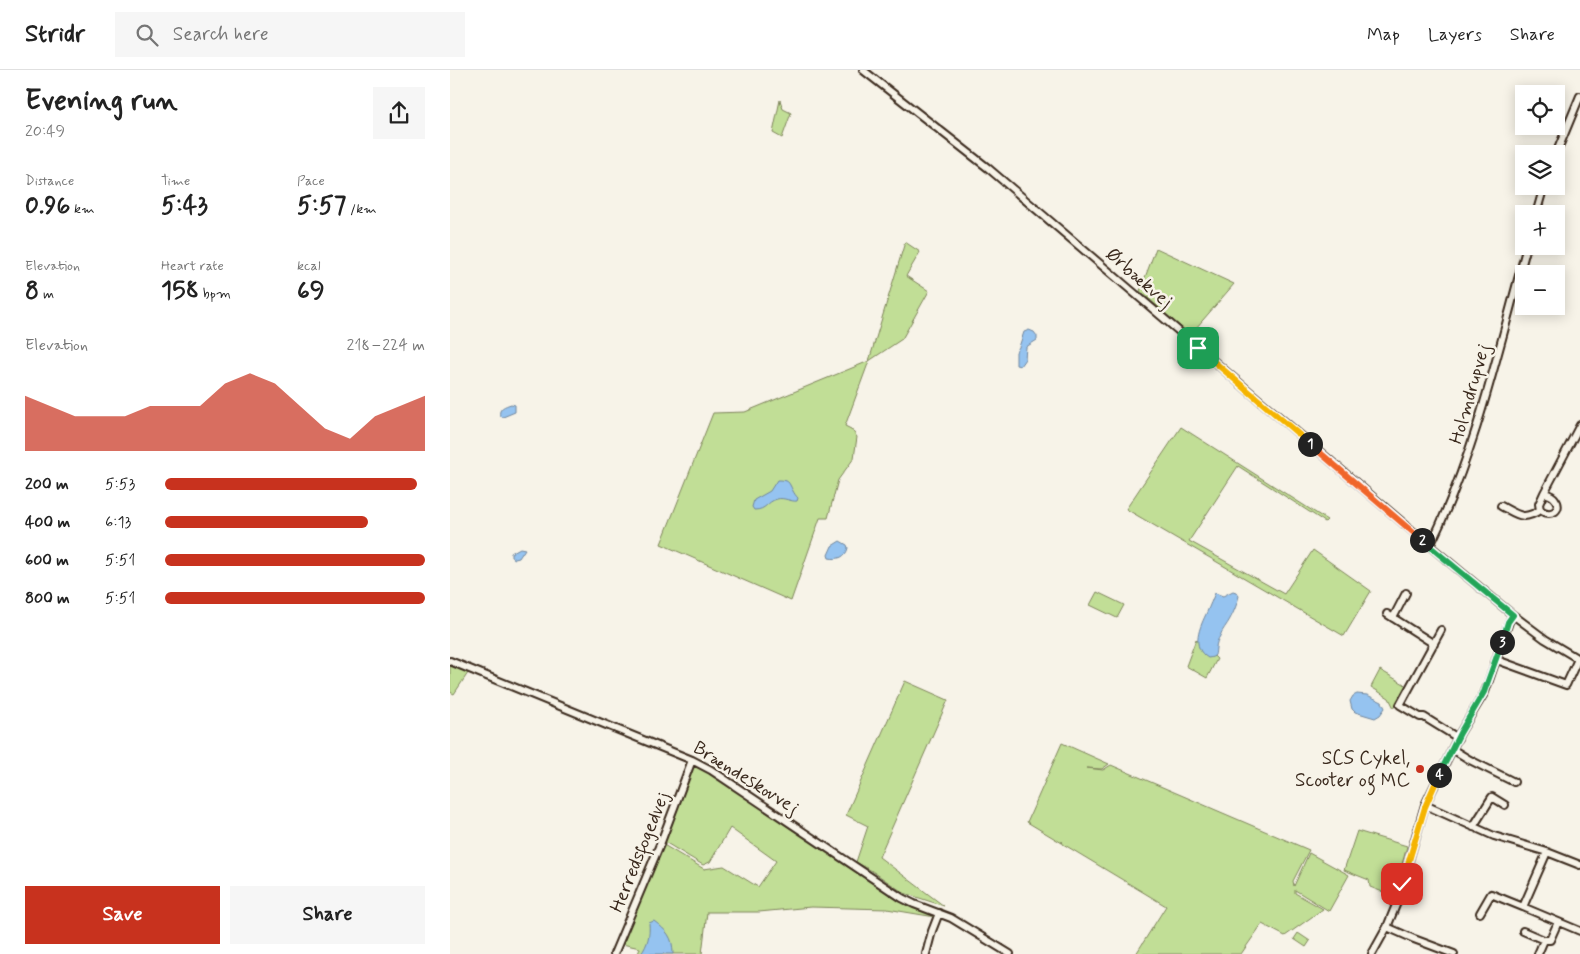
<!DOCTYPE html>
<meta charset="utf-8">
<style>
:root{--surface:#fff;--page:#f6f6f6;--text:#222;--muted:#767676;--line:#e0e0e0;--accent:#c8321e}
body{margin:0;font-family:Mynerve,sans-serif;background:var(--page);color:var(--text);height:100vh;display:flex;flex-direction:column;font-size:19px;white-space:nowrap}
*{box-sizing:border-box;margin:0}
p{font-size:16px;color:var(--muted)}
.icon{flex:none;width:28px;height:28px;fill:none;stroke:currentColor;stroke-width:2;stroke-linecap:round;stroke-linejoin:round}
.map{position:relative;flex:1;overflow:hidden}
.side{display:flex;flex-direction:column;background:var(--surface);width:450px}
.side>*{flex:none}
.tools{position:absolute;left:1065px;top:15px;display:grid;gap:10px}
.tools a{display:grid;place-items:center;width:50px;height:50px;border-radius:0px;background:var(--surface);box-shadow:0 2px 12px #0003;font-size:25px}
.pin{position:absolute;display:grid;place-items:center;width:42px;height:42px;color:#fff;margin:-21px;border-radius:10px;box-shadow:0 2px 8px #0006}
.km{position:absolute;width:25px;height:25px;margin:-12px;border-radius:50%;background:#222;color:#fff;font-size:14px;line-height:25px;text-align:center}
.round{display:grid;place-items:center;flex:none;width:52px;height:52px;border-radius:0px;background:var(--page)}
.head{display:flex;align-items:center;justify-content:space-between;height:85px;padding:0 25px}
h1{font-size:28px;font-weight:800;line-height:38px}
.stats{display:grid;grid-template-columns:repeat(3,1fr);gap:8px;height:85px;padding:5px 25px}
.stats div{display:grid;align-content:center}
.stats b{font-size:25px;font-weight:800}
.stats small{font-size:14px;font-weight:400}
.stats p{font-size:14px}
.chart{height:140px;padding:10px 25px}
.chart p{display:flex;justify-content:space-between}
.chart svg{width:100%;height:90px;margin-top:5px;fill:var(--accent);opacity:.7}
.action{display:flex;gap:10px;margin-top:auto;padding:10px 25px}
.action a{flex:1;height:58px;border-radius:0px;background:var(--accent);color:#fff;font-size:20px;font-weight:800;line-height:58px;text-align:center}
.action a+a{background:var(--page);color:var(--text)}
ul{padding:0 25px;list-style:none;font-size:16px}
li{display:grid;grid-template-columns:80px 60px 1fr;align-items:center;height:38px}
li i{height:12px;border-radius:6px;background:var(--accent)}
header{display:flex;align-items:center;gap:30px;box-sizing:border-box;height:70px;padding:0 25px;background:var(--surface);border-bottom:1px solid var(--line)}
header strong{font-size:24px}
nav{display:flex;gap:28px;margin-inline-start:auto;font-size:18px}
.search{width:350px;height:45px;background:var(--page);display:flex;align-items:center;gap:12px;box-sizing:border-box;padding:0 18px;border-radius:0px;color:var(--muted);font-size:19px}
main{display:flex;flex:1;min-height:0}
.map>svg:first-child{display:block}
.green{fill:#c1de96;stroke:#7e845a}
.water{fill:#95c3f0;stroke:#71869c}
.lines{fill:none;stroke-linecap:round;stroke-linejoin:round}
.minor-casing{stroke:#3b2a1e;stroke-width:10}
.minor{stroke:#f7f3e8;stroke-width:6}
.split-1-casing{stroke:#fff;stroke-width:10}
.split-2-casing{stroke:#fff;stroke-width:10}
.split-3-casing{stroke:#fff;stroke-width:10}
.split-4-casing{stroke:#fff;stroke-width:10}
.split-5-casing{stroke:#fff;stroke-width:10}
.split-1{stroke:#f5b400;stroke-width:6}
.split-2{stroke:#f0652b;stroke-width:6}
.split-3{stroke:#22a559;stroke-width:6}
.split-4{stroke:#22a559;stroke-width:6}
.split-5{stroke:#f5b400;stroke-width:6}
.poi-dot{fill:#c8321e;stroke:#f7f3e8;stroke-width:2}
.labels{text-anchor:middle;dominant-baseline:central;stroke-width:5;stroke-linejoin:round;paint-order:stroke}
.street-label{font-size:19px;fill:#3b2a1e;stroke:#f7f3e8}
.poi-label{font-size:19px;fill:#3b2a1e;stroke:#f7f3e8;text-anchor:end}
</style>
<header>
<strong>Stridr</strong>
<div class="search"><svg class="icon" aria-label="search" viewBox="0 0 24 24"><circle cx="10" cy="10" r="6"/><path d="M15 15l6 6"/></svg>Search here</div>
<nav><a>Map</a><a>Layers</a><a>Share</a></nav>
</header>
<main>
<section class="side">
<div class="head"><div><h1>Evening run</h1><p>20:49</p></div><a class="round"><svg class="icon" aria-label="share" viewBox="0 0 24 24"><path d="M12 15V3M7 8l5-5 5 5M5 13v7h14v-7"/></svg></a></div>
<div class="stats">
<div><p>Distance</p><b>0.96<small> km</small></b></div>
<div><p>Time</p><b>5:43</b></div>
<div><p>Pace</p><b>5:57<small> /km</small></b></div>
</div>
<div class="stats">
<div><p>Elevation</p><b>8<small> m</small></b></div>
<div><p>Heart rate</p><b>158<small> bpm</small></b></div>
<div><p>kcal</p><b>69</b></div>
</div>
<div class="chart"><p><span>Elevation</span>218–224 m</p>
<svg viewBox="0 0 160 44" preserveAspectRatio="none"><path d="M0 44V17L10 22L20 27L30 27L40 27L50 22L60 22L70 22L80 11L90 6L100 11L110 22L120 33L130 38L140 27L150 22L160 17V44z"/></svg>
</div>
<ul>
<li><b>200 m</b>5:53<i style="width:97%"></i></li>
<li><b>400 m</b>6:13<i style="width:78%"></i></li>
<li><b>600 m</b>5:51<i style="width:100%"></i></li>
<li><b>800 m</b>5:51<i style="width:100%"></i></li>
</ul>
<div class="action"><a>Save</a><a>Share</a></div>
</section>
<div class="map">
<svg width="1130" height="884" viewBox="0 0 1130 884">
<rect width="100%" height="100%" fill="#f7f3e8"/>
<filter id="ink" filterUnits="userSpaceOnUse"><feTurbulence type="fractalNoise" baseFrequency=".02" numOctaves="2"/><feDisplacementMap in="SourceGraphic" scale="10" xChannelSelector="R" yChannelSelector="G"/><feConvolveMatrix kernelMatrix="1 2 1 2 8 2 1 2 1" color-interpolation-filters="sRGB"/></filter>
<g filter="url(#ink)">
<!-- green -->
<path class="green" d="M330 30 333 39 341 43 332 68 323 63Z
M455 172 470 182 456 206 479 221 452 269 419 291 395 356 401 359 407 367 404 388 388 410 378 448H370L341 531 211 474 263 343 295 342 419 291Z
M706 178 784 214 740 265 690 221Z
M731 357 877 450 875 452 788 396 739 471 834 524 863 480 921 521 894 566 676 439Z
M647 522 674 535 667 548 640 535Z
M746 569 767 589 757 608 736 596Z
M0 595 18 603 4 624 0 622Z
M930 600 954 614 956 616 944 638 939 628 921 617Z
M455 611 498 630 429 787 494 836 454 823 422 801 406 792 418 756 396 745Z
M612 673 659 694 652 699 637 698 653 700 661 695 859 780 843 811 844 816 859 783 899 805 879 841 845 820V823L873 839 835 866 812 854 791 884H686L716 836 613 774 612 771V773L577 752Z
M243 694 256 700 440 821 486 844 485 847 437 839 361 837 309 842H257L252 884H188L190 878 172 874 212 774 254 799 274 796 308 817 326 791 280 758 260 792 253 795 213 771Z
M907 761 957 776 943 826 920 817 919 810 894 800Z
M848 863 860 871 856 877 844 869Z"/>
<!-- water -->
<path class="water" d="M579 260 584 262 587 266V270L576 277 575 289 570 296 566 295V282L569 277 574 262Z
M61 334 65 335V342L53 347 50 346C48 338 55 336 61 334Z
M327 410C339 410 338 411 343 421 344 423 346 426 348 428L347 431C341 432 334 427 327 429 316 432 317 440 304 440L302 437 304 430 320 421Z
M390 471 397 475 398 478C396 487 388 490 379 488L378 485 382 476Z
M70 478 75 479 69 488 65 489 61 487V483Z
M783 521 786 522 789 526C787 534 784 542 780 549 777 555 772 560 770 566 768 569 766 574 766 578 765 584 767 587 758 588 740 577 750 557 757 542 760 536 762 529 765 523L773 526Z
M907 624 917 625 932 632 935 638 930 645 925 648 905 642 902 639 900 631 903 626Z
M204 851C217 861 223 867 223 884H191C198 874 200 865 199 853Z"/>
<g class="lines">
<!-- minor casing -->
<g class="minor-casing">
<path id="minor" d="M413 0 538 98 980 476 1063 545 1095 569 1130 590
M1106 84 1130 26
M1086 144 1094 116
M1094 423C1098 424 1103 426 1105 429 1113 439 1102 448 1090 440L1089 434 1094 423 1130 355
M1051 436C1068 445 1073 451 1090 440
M980 476C1026 382 1049 277 1077 176
M937 544 984 574
M943 548 956 523
M991 560 950 635 970 647H974L1008 668
M1047 590 1116 615 1128 589
M0 591 242 690 261 700 452 828 464 834 501 848 560 884
M1002 679 1020 690 1064 712
M975 735 1044 766 1097 782 1130 795
M1023 757 1042 727 1055 735
M1097 782 1073 837 1130 861
M1030 843 1041 824 1073 837
M937 857 964 869 1004 884
M1073 861 1094 870H1100L1108 852
M164 884 211 772 242 690
M476 884 482 861 489 843
M922 884 937 857 946 835 975 735 1010 663 1035 622 1059 552 1063 545
M1088 884 1094 870"/>
</g>
<!-- minor -->
<use href="#minor" class="minor"/>
</g>
</g>
<g class="lines" filter="url(#ink)">
<!-- split-1 casing -->
<g class="split-1-casing">
<path id="split-1" d="M748 278 860 374"/>
</g>
<!-- split-2 casing -->
<g class="split-2-casing">
<path id="split-2" d="M860 374 972 470"/>
</g>
<!-- split-3 casing -->
<g class="split-3-casing">
<path id="split-3" d="M972 470 1063 545 1058 552 1052 572"/>
</g>
<!-- split-4 casing -->
<g class="split-4-casing">
<path id="split-4" d="M989 705 1010 663 1034 622 1052 572"/>
</g>
<!-- split-5 casing -->
<g class="split-5-casing">
<path id="split-5" d="M952 814 975 737 989 705"/>
</g>
<!-- split-1 -->
<use href="#split-1" class="split-1"/>
<!-- split-2 -->
<use href="#split-2" class="split-2"/>
<!-- split-3 -->
<use href="#split-3" class="split-3"/>
<!-- split-4 -->
<use href="#split-4" class="split-4"/>
<!-- split-5 -->
<use href="#split-5" class="split-5"/>
</g>
<!-- markers -->
<circle class="poi-dot" cx="970" cy="699" r="5"/>
<g class="labels">
<!-- street labels -->
<g class="street-label">
<text transform="translate(689 208) rotate(41)">Ørbækvej</text>
<text transform="translate(1020 324) rotate(-74)">Holmdrupvej</text>
<text transform="translate(296 708) rotate(32)">Brændeskovvej</text>
<text transform="translate(190 782) rotate(-68)">Herredsfogedvej</text>
</g>
<!-- poi labels -->
<g class="poi-label">
<text x="960" y="688">SCS Cykel,<tspan x="960" dy="22">Scooter og MC</tspan></text>
</g>
</g>
</svg>
<div class="tools">
<a><svg class="icon" aria-label="locate" viewBox="0 0 24 24"><circle cx="12" cy="12" r="6"/><path d="M12 2v4M12 18v4M2 12h4M18 12h4"/></svg></a>
<a><svg class="icon" aria-label="layers" viewBox="0 0 24 24"><path d="M12 4l9 5-9 5-9-5zM3 14l9 5 9-5"/></svg></a>
<a>+</a>
<a>−</a>
</div>
<div class="pin" style="left:748px;top:278px;background:#1e9e55"><svg class="icon" aria-label="arrive" viewBox="0 0 24 24"><path d="M6 21V4h12l-3 4 3 4H6"/></svg></div>
<div class="pin" style="left:952px;top:814px;background:#d93025"><svg class="icon" aria-label="check" viewBox="0 0 24 24"><path d="M5 12l5 5 9-10"/></svg></div>
<b class="km" style="left:860px;top:374px">1</b>
<b class="km" style="left:972px;top:470px">2</b>
<b class="km" style="left:1052px;top:572px">3</b>
<b class="km" style="left:989px;top:705px">4</b>
</div>
</main>
